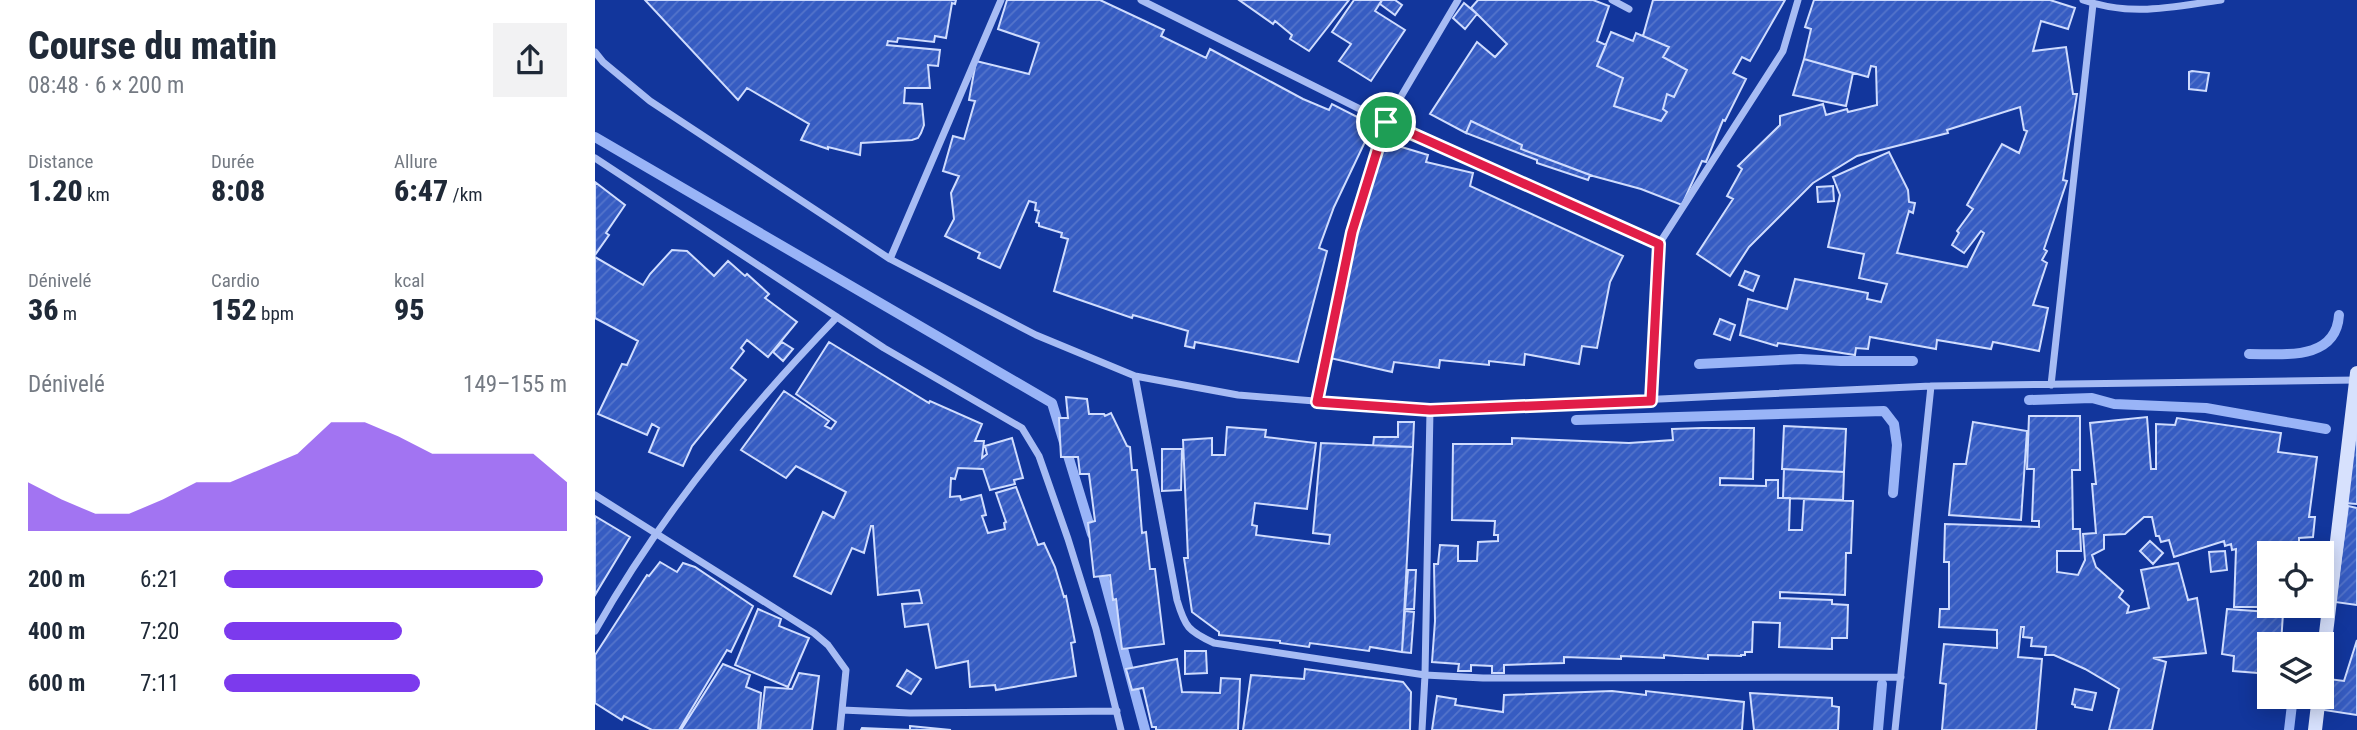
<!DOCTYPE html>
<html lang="fr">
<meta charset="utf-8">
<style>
:root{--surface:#fff;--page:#f2f2f3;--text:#1f2937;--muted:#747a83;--accent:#7c3aed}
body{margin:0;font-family:"Roboto Condensed",sans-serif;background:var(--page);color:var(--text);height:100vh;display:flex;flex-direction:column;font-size:26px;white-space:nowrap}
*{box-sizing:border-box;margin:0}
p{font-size:23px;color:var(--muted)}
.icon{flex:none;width:38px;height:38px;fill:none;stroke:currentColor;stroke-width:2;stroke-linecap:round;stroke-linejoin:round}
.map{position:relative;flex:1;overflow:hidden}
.drawer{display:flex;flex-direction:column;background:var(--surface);width:595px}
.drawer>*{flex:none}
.tools{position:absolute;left:1662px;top:541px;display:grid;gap:14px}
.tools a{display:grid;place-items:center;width:77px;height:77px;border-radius:0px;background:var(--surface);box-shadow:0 4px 18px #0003;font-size:35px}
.pin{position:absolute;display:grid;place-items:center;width:60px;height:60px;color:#fff;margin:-30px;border:4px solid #fff;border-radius:50%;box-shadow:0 2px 7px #0007}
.round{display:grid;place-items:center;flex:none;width:74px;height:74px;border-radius:0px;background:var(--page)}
.overview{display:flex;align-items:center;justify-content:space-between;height:119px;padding:0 28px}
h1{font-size:38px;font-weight:800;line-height:52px}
.metrics{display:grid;grid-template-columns:repeat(3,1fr);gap:10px;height:119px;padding:7px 28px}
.metrics div{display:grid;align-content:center}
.metrics b{font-size:30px;font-weight:800}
.metrics small{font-size:19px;font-weight:400}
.metrics p{font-size:19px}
.chart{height:196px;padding:14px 28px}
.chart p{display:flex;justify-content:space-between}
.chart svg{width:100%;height:126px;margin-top:7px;fill:var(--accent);opacity:.7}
ul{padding:0 28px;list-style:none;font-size:23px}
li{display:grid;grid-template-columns:112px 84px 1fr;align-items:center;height:52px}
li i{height:18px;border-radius:9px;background:var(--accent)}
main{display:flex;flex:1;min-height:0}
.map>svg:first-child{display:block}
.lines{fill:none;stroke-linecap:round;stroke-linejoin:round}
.stream{stroke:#99b4f7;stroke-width:10}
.building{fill:url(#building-hatch);stroke:#cfdcfe;stroke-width:2}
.minor{stroke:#a7bcf4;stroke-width:7}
.secondary{stroke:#d7e1fd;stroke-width:14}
.route-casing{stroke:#fff;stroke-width:14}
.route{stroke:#e11d48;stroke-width:9}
</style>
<main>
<section class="drawer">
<div class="overview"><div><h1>Course du matin</h1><p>08:48 · 6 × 200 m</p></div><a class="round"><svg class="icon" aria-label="share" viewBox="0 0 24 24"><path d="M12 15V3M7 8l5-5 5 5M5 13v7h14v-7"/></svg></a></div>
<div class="metrics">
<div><p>Distance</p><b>1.20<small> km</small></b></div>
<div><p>Durée</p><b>8:08</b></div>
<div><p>Allure</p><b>6:47<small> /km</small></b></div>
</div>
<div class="metrics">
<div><p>Dénivelé</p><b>36<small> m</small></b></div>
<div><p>Cardio</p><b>152<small> bpm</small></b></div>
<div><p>kcal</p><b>95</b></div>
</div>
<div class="chart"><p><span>Dénivelé</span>149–155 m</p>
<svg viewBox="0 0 160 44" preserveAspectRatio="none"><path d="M0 44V27L10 33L20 38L30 38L40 33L50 27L60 27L70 22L80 17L90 6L100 6L110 11L120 17L130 17L140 17L150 17L160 27V44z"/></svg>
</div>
<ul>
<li><b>200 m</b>6:21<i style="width:93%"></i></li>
<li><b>400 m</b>7:20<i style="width:52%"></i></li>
<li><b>600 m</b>7:11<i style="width:57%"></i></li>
</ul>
</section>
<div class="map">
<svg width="1762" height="730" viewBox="0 0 1762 730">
<defs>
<pattern id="building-hatch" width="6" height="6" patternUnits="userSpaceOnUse" patternTransform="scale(1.75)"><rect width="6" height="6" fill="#365cc2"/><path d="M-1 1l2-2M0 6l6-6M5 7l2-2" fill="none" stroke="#5474cb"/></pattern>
</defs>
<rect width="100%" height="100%" fill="#12369c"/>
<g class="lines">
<!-- stream -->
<path class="stream" d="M0 137 457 403 497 534
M1654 354C1689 354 1741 361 1744 315
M1104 364 1205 359 1246 361H1318
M1434 400 1497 398 1519 404 1611 408 1731 429
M981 420 1289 411 1299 424 1302 445 1298 493
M505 563 550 730
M1283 730 1287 684
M1694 730 1698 696"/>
</g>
<!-- building -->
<path class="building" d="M50 0H361L360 4 357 3 351 38 340 36 339 42 303 38 302 42 293 41 292 45 345 50 343 66 333 65 335 88H310L309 103 327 104 329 125 326 133 323 138 317 140 266 143 265 155 233 147V149L206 140 214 124 152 88 143 100Z
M412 0H505L569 30 566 36 611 58 615 49 708 99 734 110 737 104 778 125 739 207 724 248 732 251 703 362 600 342 599 348 590 346 593 331 538 315 537 318 459 291 473 239 466 237 467 233 444 226V223L441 222 444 211 440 210 441 203 434 201 405 268 383 258 385 253 350 236 359 219 356 193 364 176 348 171 358 136 369 139 380 101 374 100 381 61 434 74 444 43 403 29Z
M644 0H754L714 51 695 39 697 35 680 21 678 24Z
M759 0H787L780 11 810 30 776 81 744 61 756 44 737 32Z
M787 0H800L807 5 800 15 785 4Z
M883 0H998L1014 6 1002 41 1011 45 1002 66 1028 78 1019 106 1066 121 1072 112 1068 109 1072 94 1079 97 1092 70 1068 57 1074 47 1048 36 1058 0H1190L1155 61 1147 57 1138 73 1151 79 1130 121 1128 120 1111 162 1107 161 1087 205 1046 189 998 176 926 149 927 145 876 121 871 133 835 114 882 42 900 57 912 44 876 8Z
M1219 0H1455L1480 8 1473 29 1446 21 1438 51 1471 47 1478 94H1482L1468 180 1472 181 1449 249 1452 251 1447 260 1452 263 1438 305 1453 308 1444 351 1398 342 1396 349 1342 340 1341 349 1275 337 1273 349 1261 348 1260 355 1183 343 1182 346 1145 335 1153 299 1192 309 1200 279 1273 293 1272 299 1286 302 1292 284 1264 278 1269 254 1233 247 1245 195 1238 177 1294 152 1313 190 1314 202 1320 203 1318 213 1314 211 1302 253 1372 267 1389 233 1386 231 1369 253 1357 245 1364 233 1362 231 1378 209 1372 205 1407 144 1424 153 1432 131 1429 130 1425 107 1352 130 1353 133 1262 156 1218 183 1154 247 1135 276 1102 254 1138 199 1132 196 1147 169 1143 166 1185 125V116L1228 104 1231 115 1252 109 1253 112 1282 105 1281 67 1276 66 1273 77 1209 59 1216 29 1210 27Z
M869 3 882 14 870 29 858 18Z
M1016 32 1038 41 1041 33 1074 47 1068 57 1092 70 1079 97 1072 94 1068 109 1072 112 1066 121 1019 106 1028 78 1002 66Z
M1209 59 1258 73 1251 106 1198 95Z
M1597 71 1614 73 1611 91 1594 89V72Z
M876 121 927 145 926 149 995 175 993 180 942 163V160L871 133Z
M790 142 833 155 831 162 878 173 875 186 1028 256 1015 282 1002 348 987 346 984 364 930 354 929 365 894 361V365L845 360 844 368 799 362 797 372 735 358 754 257Z
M0 182 30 205 11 233 14 235 0 255Z
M1238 186 1239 201 1223 202 1222 187Z
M77 250 92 251 119 276 133 261 150 276 152 274 174 294 170 298 202 322 173 357 152 340 146 348 149 351 136 368 151 380 97 446 88 466 54 452 64 428 57 424 52 435 3 414 27 364 32 365 43 341 0 318V257L48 285 55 274Z
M1150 271 1164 276 1158 291 1144 285Z
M1125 319 1140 325 1135 340 1119 334Z
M187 342 198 349 188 361 178 352Z
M234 342 334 403 335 401 387 424 380 441H389L387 458 392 454 390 446 417 438 428 478 419 480 420 484 395 490 388 469 363 468 360 479 356 478 355 497 365 496 366 500 386 495 391 515 387 516 393 533 410 529 409 523 411 522 401 493 421 487 443 545 449 543 460 567 469 597 471 596 480 642 476 643 481 676 401 690 400 685 375 687 373 661 341 668 333 624 310 627 307 604 327 603 324 590 283 595 278 526H276L269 553 257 548 236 594 199 576 228 512 239 518 251 492 201 466 191 478 146 450 189 391 234 421 230 426 236 429 241 422 201 394Z
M471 397 492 399 494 414H509L510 416 516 413 532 446 535 447 537 470H542L547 533 551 532 555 569H560L569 644 527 649 521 599 518 600 515 575 499 577 493 523 500 521 494 474H485L483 457H466L464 418H473Z
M1434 416H1485V470H1477L1478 529H1485L1486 551H1462V572L1483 575 1490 560 1488 534 1501 533 1497 484H1501L1495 423 1552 417 1556 469H1561V424L1580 425 1582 418 1686 433 1683 452 1722 457 1714 517H1720L1718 537 1704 538V553H1675V606L1682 607H1639L1641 549 1637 550 1636 544 1630 546 1629 541 1579 557 1574 540 1566 542 1564 536H1561L1557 517H1549L1530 534 1509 535V549L1497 555 1501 567 1528 591 1524 597 1534 606 1532 613 1554 608 1546 570 1583 563 1593 600 1602 598 1611 653 1558 658 1571 662 1557 730H1514L1524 689 1490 669 1459 655H1450L1451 647 1436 646 1437 638 1428 637 1429 627H1426L1423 657 1447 659 1441 730H1347L1351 684 1345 683 1349 644 1402 648V630L1344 627 1345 609H1354V562H1349L1350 524 1444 527V521H1437L1439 469H1432Z
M803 422H819L818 447 778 446 779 437H803Z
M1378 422 1432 431 1426 520 1354 515 1359 464H1371Z
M1762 422V504L1749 503Z
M1189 426 1251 429 1249 472 1187 469Z
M632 427 671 430 670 437 721 443 712 509 660 503 657 525 662 526 661 535 734 544 735 535 718 533 726 443 818 447 807 652 775 647 774 651 715 643 714 647 685 643V641L624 635V632L597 612 589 558H593L588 440 617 438V455H630Z
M1107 428H1159L1158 479 1125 478V485L1171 486V480H1183V498H1195L1194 530H1207L1209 499 1258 501 1256 553H1251L1250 595 1185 592V598L1237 600V604L1253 605 1252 638H1237V649L1184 647 1185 623 1158 622 1157 652H1150V655H1146V656L1113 655V659L1069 655V658L1026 656V659L969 657V663L909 665V673H897V666L876 665V671H863L864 664 837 662 840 621 839 564H843L845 545 863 546V561H882L883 542 903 541V535H899L900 521 857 520 858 444H917V438L1034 443 1078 440 1077 429Z
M567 449H587L586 490 567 491Z
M1189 469 1249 472 1248 500 1188 498Z
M1753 506 1762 508V605L1740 602Z
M0 516 35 537 0 595Z
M1555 541 1568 553 1558 564 1545 551Z
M1630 551 1632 570 1616 572 1614 552Z
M65 562 82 572 88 563 100 567 158 606 136 652 132 650 84 730H57L29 716 27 720 0 703V655L52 575 54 576Z
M813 570H821L819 609H810Z
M163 609 186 619 184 626 214 638 193 687 140 665Z
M1632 609 1688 613 1686 644H1675V674L1638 671 1639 656 1627 654Z
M810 611 819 612 816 653 807 652Z
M1762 640V715L1729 710 1734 679 1749 681Z
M590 651H611L612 673 590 674Z
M582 659 587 692 625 693 626 678 645 679 643 730H561V727H557L548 688 537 690 531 669Z
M128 664 155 675 151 687 166 693 163 730H86Z
M710 669 808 682 816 692 815 730H648L656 675 709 679Z
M312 670 326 679 316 694 302 686Z
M204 673 224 676 217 730H165L170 687 197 689Z
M1480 689 1501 693 1497 710 1480 707V705L1477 704Z
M1017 691 1051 695V691L1149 702 1147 730H837L842 696 861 699 860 705 908 712 909 695Z
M1155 693 1237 698V706L1244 707 1243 730H1159Z
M315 726 356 730H266L267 728 315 730Z"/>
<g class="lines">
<!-- minor -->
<path class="minor" d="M546 0 791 122 1064 244
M1017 0 1034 9
M1488 0C1537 17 1576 7 1626 0
M0 52 8 62 55 101 295 259 441 335 540 376 643 395 835 410 1336 386 1761 380
M0 158 289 348 427 428 444 456 473 539 501 629 526 730
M295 259 406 0
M540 376 582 600C590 627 593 631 619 643L830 675 888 678 1306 677
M1456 385 1498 4
M1056 401 1064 244 1188 51 1203 0
M722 403 757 232 791 122 863 0
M0 495 219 633 233 645 251 670 245 730
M0 631C64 517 151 411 242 317
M247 710 315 713 522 711
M827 730 830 675 835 410
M1300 730 1336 386"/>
<!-- secondary -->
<path class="secondary" d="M1727 667 1762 373
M1720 730 1724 696"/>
</g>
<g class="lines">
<!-- route casing -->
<g class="route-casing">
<path id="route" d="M791 122 1064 244 1056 401 835 410 722 402 757 232Z"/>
</g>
<!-- route -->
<use href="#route" class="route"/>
</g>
</svg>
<div class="tools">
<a><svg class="icon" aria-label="locate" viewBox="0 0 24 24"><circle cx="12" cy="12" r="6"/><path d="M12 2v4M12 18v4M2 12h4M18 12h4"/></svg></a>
<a><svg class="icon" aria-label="layers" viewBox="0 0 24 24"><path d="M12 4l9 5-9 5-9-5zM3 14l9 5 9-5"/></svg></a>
</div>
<div class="pin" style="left:791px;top:122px;background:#1e9e55"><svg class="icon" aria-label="arrive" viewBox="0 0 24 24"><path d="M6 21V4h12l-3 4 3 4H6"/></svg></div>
</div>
</main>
